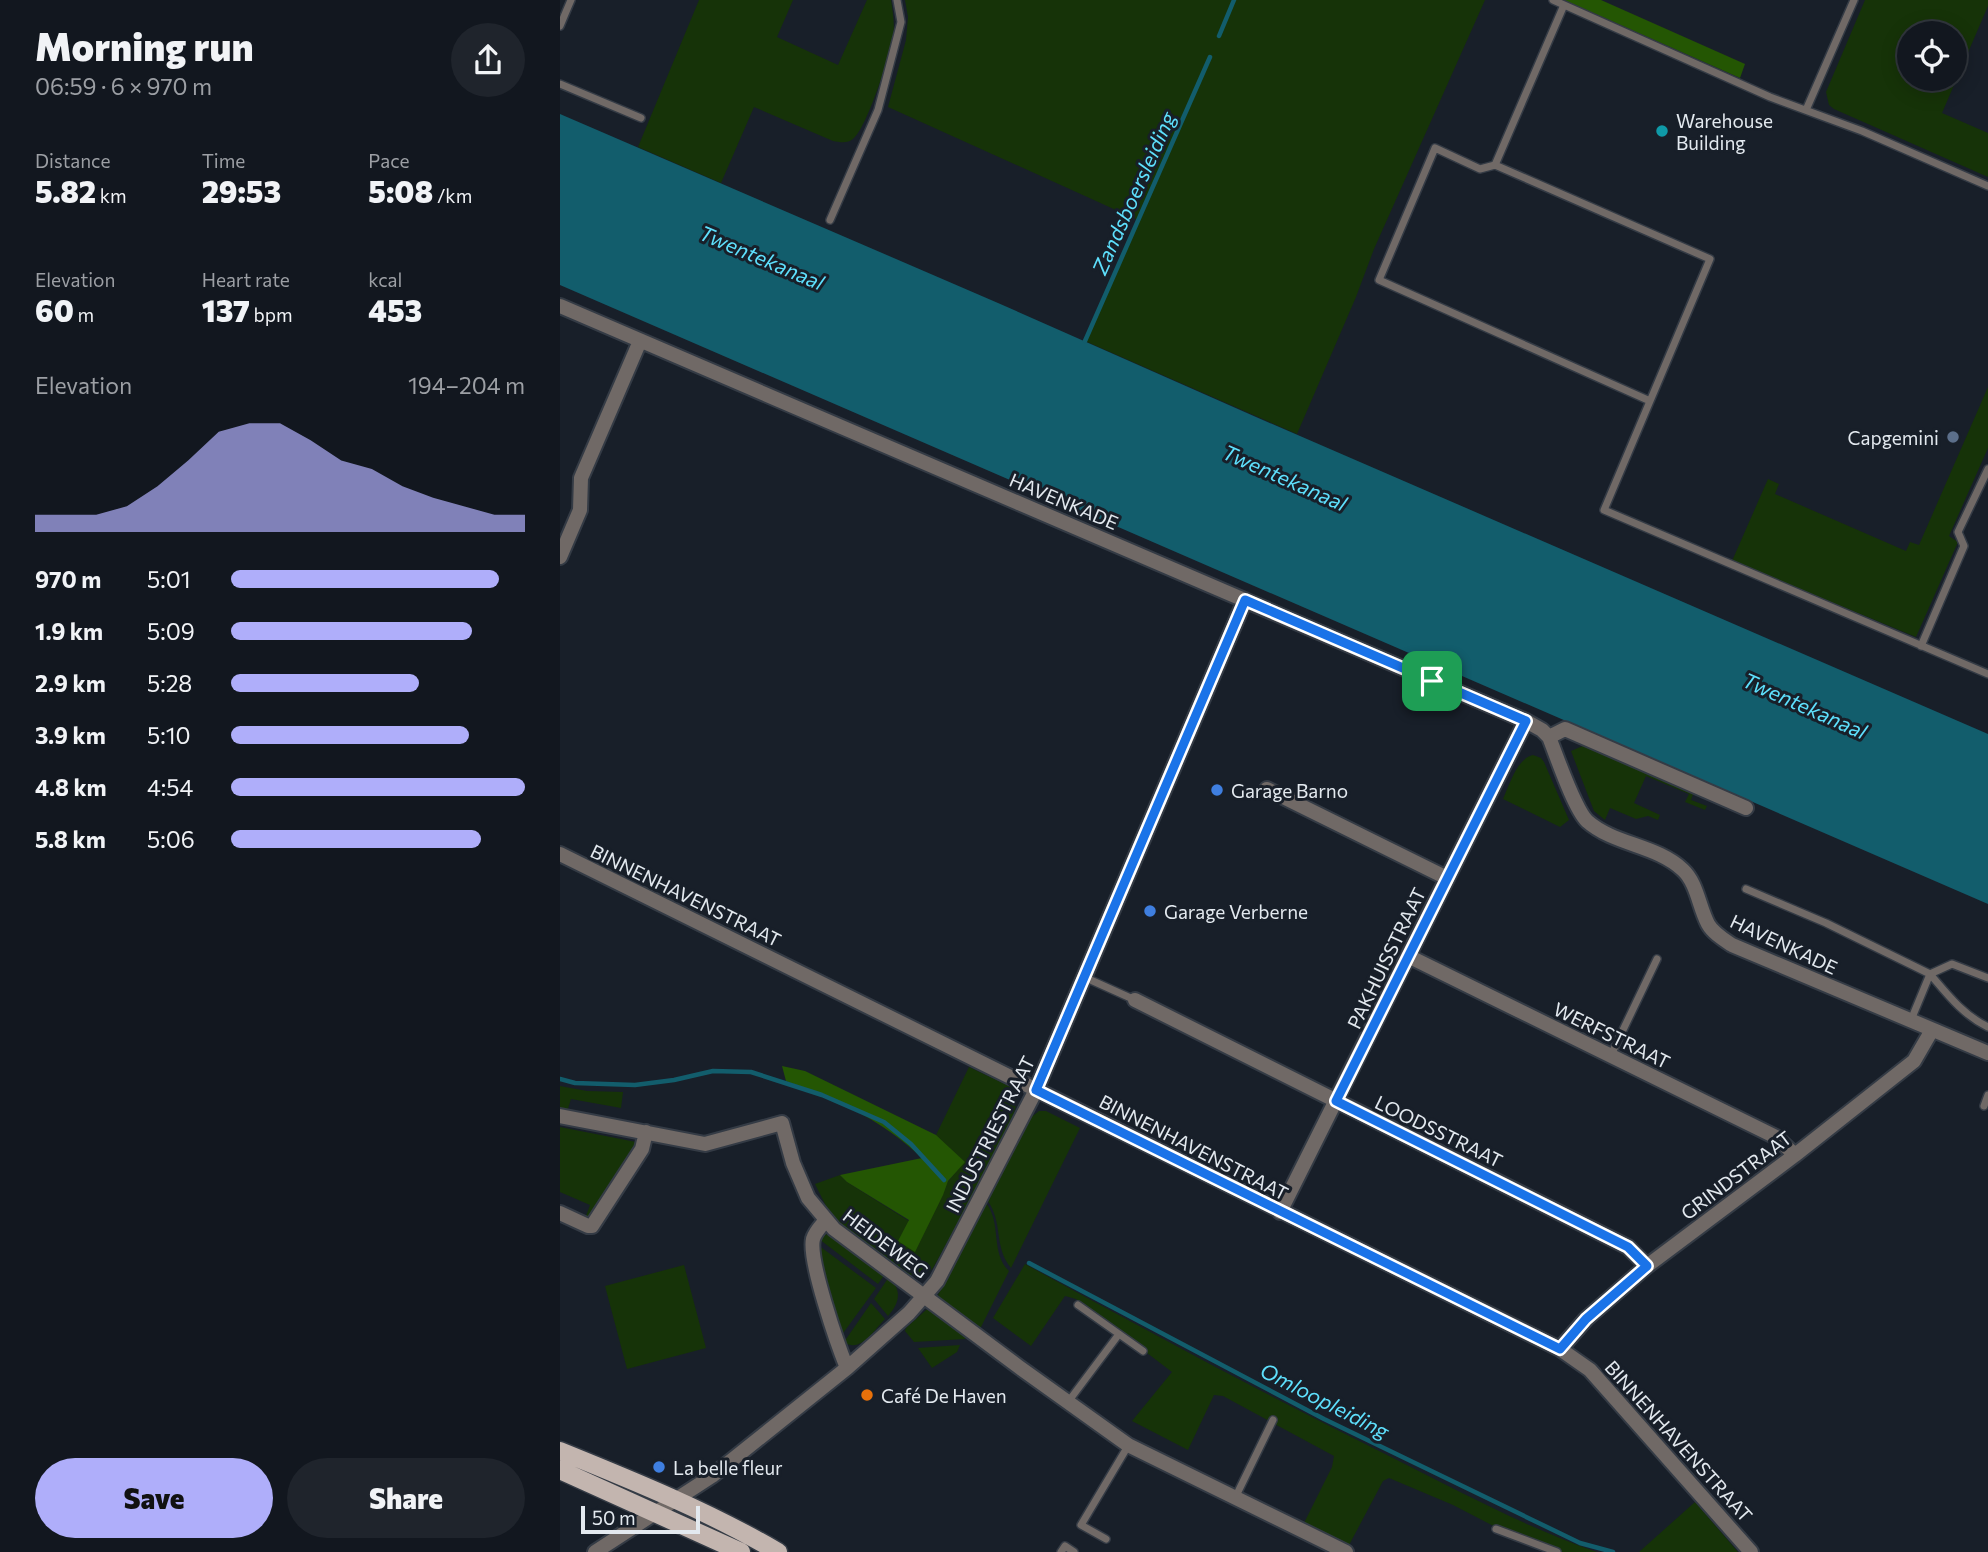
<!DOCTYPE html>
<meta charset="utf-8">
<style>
:root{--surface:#12171f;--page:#1f242c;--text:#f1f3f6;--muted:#9c9fa4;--line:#31363d;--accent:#afaefa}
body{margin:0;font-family:Commissioner,sans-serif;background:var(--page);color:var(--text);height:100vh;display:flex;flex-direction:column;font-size:26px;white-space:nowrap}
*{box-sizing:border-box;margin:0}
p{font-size:23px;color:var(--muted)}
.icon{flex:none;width:38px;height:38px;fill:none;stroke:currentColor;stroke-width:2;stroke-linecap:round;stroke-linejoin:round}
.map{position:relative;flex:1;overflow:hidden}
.details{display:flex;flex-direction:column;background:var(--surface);width:560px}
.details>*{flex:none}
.tools{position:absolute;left:1337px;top:21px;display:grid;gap:14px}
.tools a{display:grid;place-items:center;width:70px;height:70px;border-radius:50%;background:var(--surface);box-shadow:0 4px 18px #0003,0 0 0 2px var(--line);font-size:35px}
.scale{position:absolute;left:21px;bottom:18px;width:119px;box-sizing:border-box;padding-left:7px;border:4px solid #e3e9ef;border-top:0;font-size:19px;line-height:24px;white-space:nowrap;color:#e3e9ef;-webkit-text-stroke:5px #181f29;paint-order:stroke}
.pin{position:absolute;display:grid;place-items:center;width:60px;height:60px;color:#fff;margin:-30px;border-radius:14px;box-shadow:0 4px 10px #0006}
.round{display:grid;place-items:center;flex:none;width:74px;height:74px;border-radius:37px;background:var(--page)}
.head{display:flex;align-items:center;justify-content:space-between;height:119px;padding:0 35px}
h1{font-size:38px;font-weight:800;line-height:52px}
.metrics{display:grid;grid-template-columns:repeat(3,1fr);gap:10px;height:119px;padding:7px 35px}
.metrics div{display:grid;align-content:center}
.metrics b{font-size:30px;font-weight:800}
.metrics small{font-size:19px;font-weight:400}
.metrics p{font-size:19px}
.chart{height:196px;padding:14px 35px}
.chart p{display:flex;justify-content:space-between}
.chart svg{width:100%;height:126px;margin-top:7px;fill:var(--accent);opacity:.7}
.cta{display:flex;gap:14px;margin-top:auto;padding:14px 35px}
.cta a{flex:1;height:80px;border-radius:42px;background:var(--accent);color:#111;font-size:28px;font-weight:800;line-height:80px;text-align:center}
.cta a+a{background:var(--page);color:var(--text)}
ul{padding:0 35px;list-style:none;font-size:23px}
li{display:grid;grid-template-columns:112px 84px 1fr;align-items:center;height:52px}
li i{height:18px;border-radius:9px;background:var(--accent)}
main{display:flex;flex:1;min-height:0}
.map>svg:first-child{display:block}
.green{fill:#163308;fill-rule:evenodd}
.forest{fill:#245603}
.water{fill:#125d6c}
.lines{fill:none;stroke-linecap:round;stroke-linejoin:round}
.stream{stroke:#125d6c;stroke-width:4.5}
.service-casing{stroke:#343b45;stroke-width:10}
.minor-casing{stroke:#343b45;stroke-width:18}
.primary-casing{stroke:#343b45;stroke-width:21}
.service{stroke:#706966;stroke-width:7}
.minor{stroke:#706966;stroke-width:14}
.primary{stroke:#c3b5af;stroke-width:18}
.route-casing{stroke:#fff;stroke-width:14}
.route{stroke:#1a73e8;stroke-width:9}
.culture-dot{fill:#0f9aa8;stroke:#181f29;stroke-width:2.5}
.service-dot{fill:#5c6f8a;stroke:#181f29;stroke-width:2.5}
.shop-dot{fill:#3f7fe0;stroke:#181f29;stroke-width:2.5}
.food-dot{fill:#e8710a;stroke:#181f29;stroke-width:2.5}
.labels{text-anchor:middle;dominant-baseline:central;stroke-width:6;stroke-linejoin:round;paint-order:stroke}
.poi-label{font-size:19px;fill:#e3e9ef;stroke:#181f29;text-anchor:start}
.street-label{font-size:19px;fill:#e3e9ef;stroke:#181f29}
.water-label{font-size:21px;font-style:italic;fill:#5ee0fd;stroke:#181f29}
</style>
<main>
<section class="details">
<div class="head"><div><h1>Morning run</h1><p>06:59 · 6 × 970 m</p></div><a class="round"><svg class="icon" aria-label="share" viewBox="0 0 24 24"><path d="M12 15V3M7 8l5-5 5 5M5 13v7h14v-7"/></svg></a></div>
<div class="metrics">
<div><p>Distance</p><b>5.82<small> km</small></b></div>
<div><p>Time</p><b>29:53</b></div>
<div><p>Pace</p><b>5:08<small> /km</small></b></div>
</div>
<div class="metrics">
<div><p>Elevation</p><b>60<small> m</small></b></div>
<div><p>Heart rate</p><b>137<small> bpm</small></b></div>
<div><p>kcal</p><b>453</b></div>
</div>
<div class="chart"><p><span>Elevation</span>194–204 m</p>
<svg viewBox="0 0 160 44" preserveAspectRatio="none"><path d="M0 44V38L10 38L20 38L30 35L40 28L50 19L60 9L70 6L80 6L90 12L100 19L110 22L120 28L130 32L140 35L150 38L160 38V44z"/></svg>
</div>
<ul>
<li><b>970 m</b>5:01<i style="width:91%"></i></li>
<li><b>1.9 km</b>5:09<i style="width:82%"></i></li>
<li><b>2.9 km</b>5:28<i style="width:64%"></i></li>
<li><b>3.9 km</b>5:10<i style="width:81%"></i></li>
<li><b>4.8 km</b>4:54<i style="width:100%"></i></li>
<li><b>5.8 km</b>5:06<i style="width:85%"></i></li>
</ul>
<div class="cta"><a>Save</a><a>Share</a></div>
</section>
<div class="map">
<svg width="1428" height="1552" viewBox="0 0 1428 1552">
<rect width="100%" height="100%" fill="#181f29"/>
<!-- green -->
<path class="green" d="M139 0H233L217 37 278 65 307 0H331C333 13 335 25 333 38 329 57 307 128 293 139 287 144 280 142 273 141L194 107 161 183 78 147Z
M345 0H925L814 249 796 297 737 434 525 341 578 220 328 107 346 40 348 17Z
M1305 0H1428V6L1382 113 1428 133V177L1274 109 1269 105 1266 92ZM1395 33V79H1349V33Z
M1428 387V448L1389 536 1398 542 1356 637 1172 561 1208 479 1219 484 1215 494 1346 551 1350 542 1359 545Z
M1032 742 1135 788 1131 800 1147 806 1145 810 1125 802 1129 794 1086 776 1074 803 1100 815 1098 820 1088 816 1076 819 1050 808 1045 820 1034 811 1011 751Z
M973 755 981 758 984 762 1009 820 1000 827 943 799C949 786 957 758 973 755Z
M409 1067 451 1087 457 1093C459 1112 442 1135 434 1153 414 1192 394 1230 373 1268 364 1277 360 1277 348 1274L281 1224 267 1208 255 1184 280 1175 287 1182 349 1221 339 1241 404 1162 376 1135Z
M0 1086 27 1091 63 1092 61 1108 11 1099 7 1112 0 1109Z
M479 1111H486L520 1128 451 1268C433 1246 444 1223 427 1200L469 1119Z
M0 1127 76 1142 77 1144 29 1219 26 1216 30 1205 0 1192Z
M426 1203C442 1223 430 1253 449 1271L420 1329 380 1299 378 1295Z
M267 1234H272L325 1274 318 1284 259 1239Z
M258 1245 316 1288 281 1336Z
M465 1264C587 1331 710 1397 835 1459 901 1492 967 1528 1037 1552H997L949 1534 893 1505 829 1478 823 1481 787 1549 742 1527 772 1467 774 1456 663 1396 654 1395 628 1450 572 1421 612 1372 516 1299 505 1296 471 1346 433 1318Z
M124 1265 146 1348 67 1369 45 1286Z
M329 1277C342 1290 340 1303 328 1316L314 1299Z
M311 1303 325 1319C314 1330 300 1354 284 1342Z
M366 1310H372L407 1335 405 1339 354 1342 345 1331 346 1328Z
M400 1345 397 1352 372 1368 358 1348Z
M1135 1502 1178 1552H1079Z"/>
<!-- forest -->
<path class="forest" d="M1004 0H1041L1185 64 1180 78Z
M222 1066 245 1071 376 1135 405 1162 388 1181 383 1195 355 1252 338 1241 349 1220 287 1182 280 1175 362 1158C322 1120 277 1099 226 1081Z"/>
<!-- water -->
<path class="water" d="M0 114 438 303 696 417 1428 734V904L0 285Z"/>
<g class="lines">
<!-- stream -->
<path class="stream" d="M659 36 674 0
M525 341 650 57
M0 1079 15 1083 75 1085 114 1080 153 1071 191 1072 262 1095 324 1122 351 1144 384 1180
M469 1263 764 1419 1020 1543 1053 1552"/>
<!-- service casing -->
<g class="service-casing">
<path id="service" d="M993 0 1210 97 1302 131 1428 186
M1004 5 935 165 1150 259 1044 510 1428 674
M0 26 11 0
M0 84 81 118
M1246 110 1294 0
M935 165 920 169 875 148 819 280 1090 401
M270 220 318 110 341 22 337 0
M1361 646 1404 546 1398 532 1428 469
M1186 889 1266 923 1370 974 1392 964 1428 978
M524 977 575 1000
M1351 1020 1370 974C1387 994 1403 1015 1428 1027
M1051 1055 1097 959
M1424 1106 1428 1095
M518 1305 583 1351
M508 1402 559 1334
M675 1498 713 1420
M936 1529 997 1552
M546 1539 521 1525 568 1446
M501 1552 505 1546 514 1552"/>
</g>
<!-- minor casing -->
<g class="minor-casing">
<path id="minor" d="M0 306 966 721 982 730 989 737C997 757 1014 808 1027 821 1054 845 1097 845 1123 870 1137 883 1139 907 1148 924 1153 933 1163 939 1172 945L1428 1053
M0 557 20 510 21 478 80 341
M989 737 1005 729 1186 808
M707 789 887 878
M0 854 1000 1349 1030 1370 1191 1552
M848 956 1216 1137 1235 1155
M575 1000 1068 1247 1087 1266
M0 1116 145 1144 222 1123 233 1163 248 1198 274 1229 459 1367 568 1445 786 1552
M720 1212 966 721
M0 1213 28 1226H32L82 1149 86 1132
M265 1221C261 1226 255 1232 253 1239 248 1260 278 1346 287 1368
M1000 1349 1026 1319 1087 1266 1235 1155 1354 1061 1372 1030
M35 1552 152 1476 287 1368 349 1313 377 1281 476 1090 685 600"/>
</g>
<!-- primary casing -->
<g class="primary-casing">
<path id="primary" d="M0 1451C74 1481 148 1511 218 1552
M0 1470 181 1552"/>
</g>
<!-- service -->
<use href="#service" class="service"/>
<!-- minor -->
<use href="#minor" class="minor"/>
<!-- primary -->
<use href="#primary" class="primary"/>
</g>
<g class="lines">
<!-- route casing -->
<g class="route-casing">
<path id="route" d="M685 600 966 721 776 1101 1068 1247 1087 1266 1026 1319 1000 1349 476 1090Z"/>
</g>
<!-- route -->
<use href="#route" class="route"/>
</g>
<!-- markers -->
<circle class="culture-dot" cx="1102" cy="131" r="7"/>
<circle class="service-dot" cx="1393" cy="437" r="7"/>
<g class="shop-dot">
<circle cx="657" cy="790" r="7"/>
<circle cx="590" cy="911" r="7"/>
<circle cx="99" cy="1467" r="7"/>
</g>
<circle class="food-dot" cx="307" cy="1395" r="7"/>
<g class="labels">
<!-- poi labels -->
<g class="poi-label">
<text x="1116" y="120">Warehouse<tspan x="1116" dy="22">Building</tspan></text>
<text x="1379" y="437" text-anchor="end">Capgemini</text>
<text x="671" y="790">Garage Barno</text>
<text x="604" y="911">Garage Verberne</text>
<text x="321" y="1395">Café De Haven</text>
<text x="113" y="1467">La belle fleur</text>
</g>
<!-- street labels -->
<g class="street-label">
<text transform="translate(504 501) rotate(23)">HAVENKADE</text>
<text transform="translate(126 895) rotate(26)">BINNENHAVENSTRAAT</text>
<text transform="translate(1224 944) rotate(25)">HAVENKADE</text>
<text transform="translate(826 958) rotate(-64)">PAKHUISSTRAAT</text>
<text transform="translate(1052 1035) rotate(26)">WERFSTRAAT</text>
<text transform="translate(879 1131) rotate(26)">LOODSSTRAAT</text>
<text transform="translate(430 1134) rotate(-63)">INDUSTRIESTRAAT</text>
<text transform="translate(634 1147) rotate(27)">BINNENHAVENSTRAAT</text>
<text transform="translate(1176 1175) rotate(-37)">GRINDSTRAAT</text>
<text transform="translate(326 1243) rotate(37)">HEIDEWEG</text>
<text transform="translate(1119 1441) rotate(48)">BINNENHAVENSTRAAT</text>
</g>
<!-- water labels -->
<g class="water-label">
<text transform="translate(573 193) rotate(-66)">Zandsboersleiding</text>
<text transform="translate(202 257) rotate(23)">Twentekanaal</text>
<text transform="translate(725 477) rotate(24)">Twentekanaal</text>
<text transform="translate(1245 705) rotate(24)">Twentekanaal</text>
<text transform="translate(765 1400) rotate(27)">Omloopleiding</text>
</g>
</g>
</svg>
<div class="tools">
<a><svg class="icon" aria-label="locate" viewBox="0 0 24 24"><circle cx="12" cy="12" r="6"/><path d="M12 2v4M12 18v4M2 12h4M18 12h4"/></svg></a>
</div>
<div class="scale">50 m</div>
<div class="pin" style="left:872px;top:681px;background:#1e9e55"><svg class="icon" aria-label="arrive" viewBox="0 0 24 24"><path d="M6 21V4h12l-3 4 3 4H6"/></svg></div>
</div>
</main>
